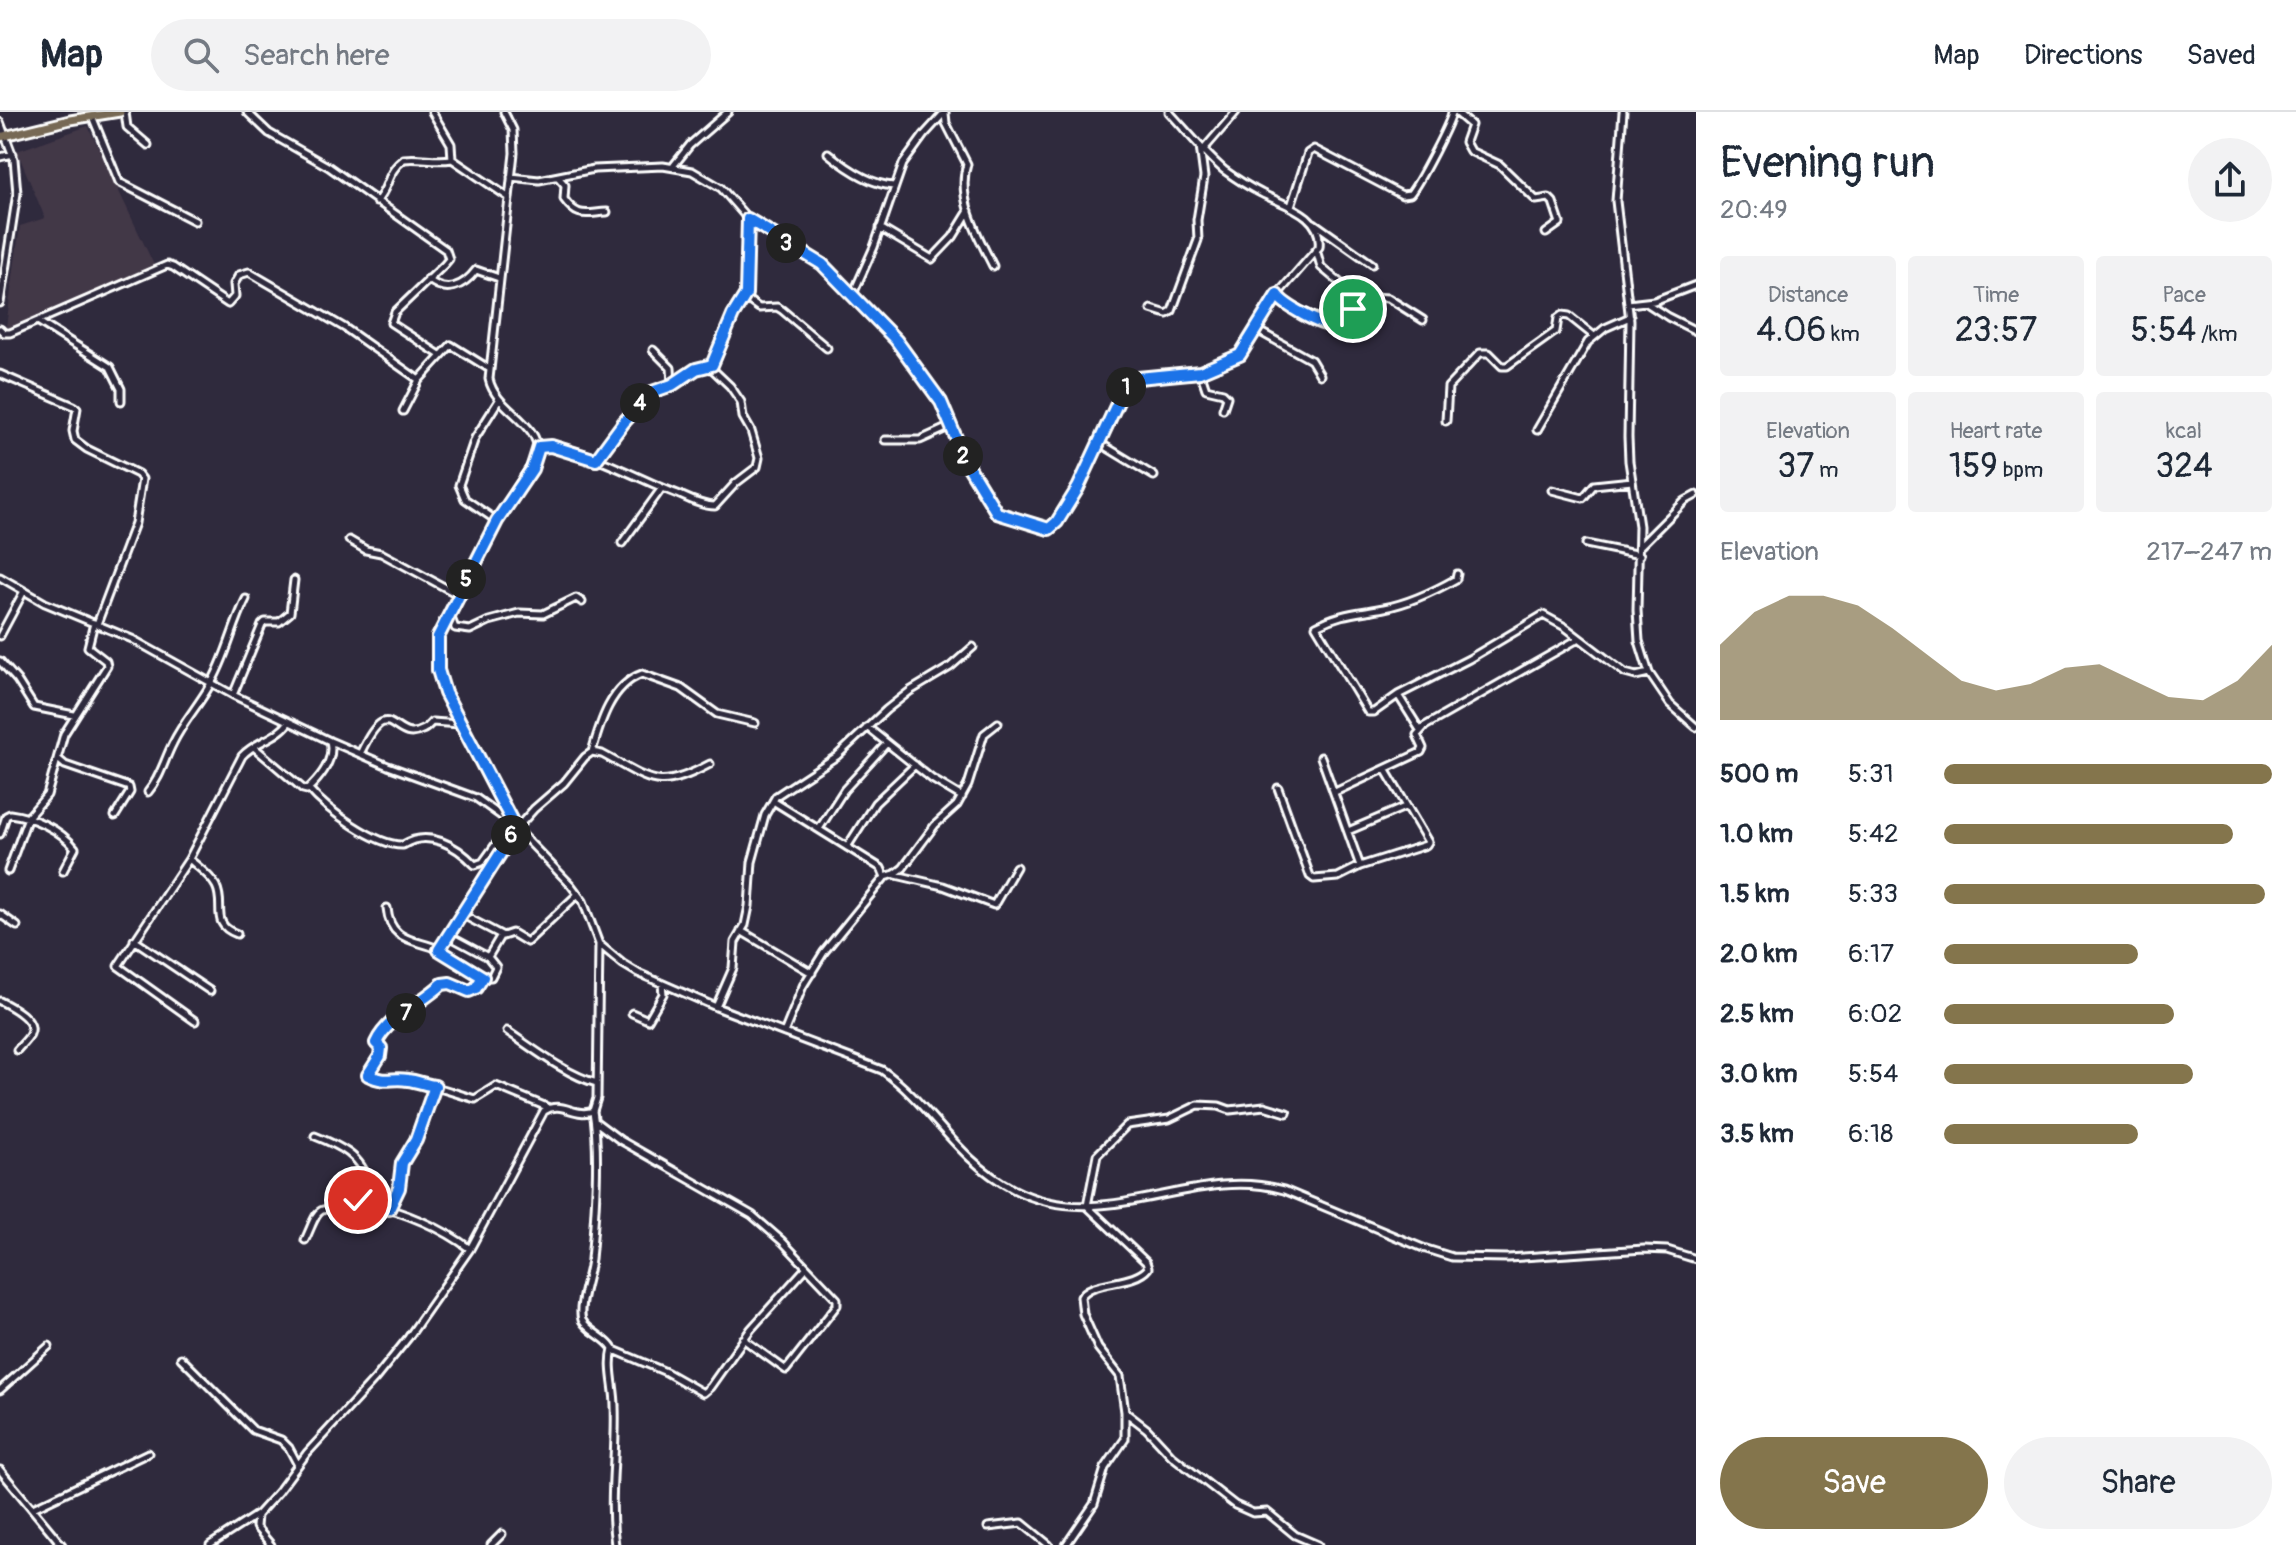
<!DOCTYPE html>
<meta charset="utf-8">
<style>
:root{--surface:#fff;--page:#f2f2f3;--text:#1f2937;--muted:#747a83;--line:#e0e1e3;--accent:#84754c}
body{margin:0;font-family:Pangolin,sans-serif;background:var(--page);color:var(--text);height:100vh;display:flex;flex-direction:column;font-size:30px;white-space:nowrap}
*{box-sizing:border-box;margin:0}
p{font-size:26px;color:var(--muted)}
.icon{flex:none;width:44px;height:44px;fill:none;stroke:currentColor;stroke-width:2;stroke-linecap:round;stroke-linejoin:round}
.map{position:relative;flex:1;overflow:hidden}
.panel{display:flex;flex-direction:column;background:var(--surface);width:600px}
.panel>*{flex:none}
.pin{position:absolute;display:grid;place-items:center;width:68px;height:68px;color:#fff;margin:-34px;border:4px solid #fff;border-radius:50%;box-shadow:0 2px 8px #0007}
.km{position:absolute;width:40px;height:40px;margin:-20px;border-radius:50%;background:#222;color:#fff;font-size:22px;line-height:40px;text-align:center}
.round{display:grid;place-items:center;flex:none;width:84px;height:84px;border-radius:42px;background:var(--page)}
.headline{display:flex;align-items:center;justify-content:space-between;height:136px;padding:0 24px}
h1{font-size:44px;font-weight:600;line-height:60px}
.stats{display:grid;grid-template-columns:repeat(3,1fr);gap:12px;height:136px;padding:8px 24px}
.stats div{display:grid;align-content:center;border-radius:8px;background:var(--page);text-align:center}
.stats b{font-size:34px;font-weight:600}
.stats small{font-size:22px;font-weight:400}
.stats p{font-size:22px}
.chart{height:224px;padding:16px 24px}
.chart p{display:flex;justify-content:space-between}
.chart svg{width:100%;height:144px;margin-top:8px;fill:var(--accent);opacity:.7}
.button{display:flex;gap:16px;margin-top:auto;padding:16px 24px}
.button a{flex:1;height:92px;border-radius:48px;background:var(--accent);color:#fff;font-size:32px;font-weight:600;line-height:92px;text-align:center}
.button a+a{background:var(--page);color:var(--text)}
ul{padding:0 24px;list-style:none;font-size:26px}
li{display:grid;grid-template-columns:128px 96px 1fr;align-items:center;height:60px}
li i{height:20px;border-radius:10px;background:var(--accent)}
header{display:flex;align-items:center;gap:48px;box-sizing:border-box;height:112px;padding:0 40px;background:var(--surface);border-bottom:2px solid var(--line)}
header strong{font-size:38px}
nav{display:flex;gap:44px;margin-inline-start:auto;font-size:28px}
.search{width:560px;height:72px;background:var(--page);display:flex;align-items:center;gap:20px;box-sizing:border-box;padding:0 28px;border-radius:44px;color:var(--muted);font-size:30px}
main{display:flex;flex:1;min-height:0}
.map>svg:first-child{display:block}
.built{fill:#423747}
.lines{fill:none;stroke-linecap:round;stroke-linejoin:round}
.minor-casing{stroke:#fff;stroke-width:11}
.major-casing{stroke:#fff;stroke-width:13}
.minor{stroke:#2f2a3d;stroke-width:5}
.major{stroke:#776954;stroke-width:7}
.route-casing{stroke:#fff;stroke-width:16}
.route{stroke:#1a73e8;stroke-width:10}
</style>
<header>
<strong>Map</strong>
<div class="search"><svg class="icon" aria-label="search" viewBox="0 0 24 24"><circle cx="10" cy="10" r="6"/><path d="M15 15l6 6"/></svg>Search here</div>
<nav><a>Map</a><a>Directions</a><a>Saved</a></nav>
</header>
<main>
<div class="map">
<svg width="1696" height="1433" viewBox="0 0 1696 1433">
<rect width="100%" height="100%" fill="#2f2a3d"/>
<filter id="ink" filterUnits="userSpaceOnUse"><feTurbulence type="fractalNoise" baseFrequency=".0125" numOctaves="2"/><feDisplacementMap in="SourceGraphic" scale="16" xChannelSelector="R" yChannelSelector="G"/><feConvolveMatrix kernelMatrix="1 2 1 2 8 2 1 2 1" color-interpolation-filters="sRGB"/></filter>
<g filter="url(#ink)">
<!-- built -->
<path class="built" d="M88 14 154 153 13 215H6L20 114 45 106 17 39Z"/>
<g class="lines">
<!-- minor casing -->
<g class="minor-casing">
<path id="minor" d="M125 0 127 15 148 33
M247 0 269 21 329 55 446 138 449 147 444 153 395 200 391 211 440 243
M432 0 451 32 452 47 508 85
M1456 0 1471 13 1465 30 1470 39 1500 53 1536 88 1549 86 1553 90 1560 111 1546 121
M1623 0 1616 89 1630 209 1628 325 1629 349 1639 414 1637 498 1639 529 1649 561 1670 592 1696 615
M945 1 946 11 967 52C956 86 978 124 993 154
M92 4 119 70 195 109
M0 10 14 47 17 81 0 191
M1204 37 1236 0
M828 41C845 55 870 73 894 74
M0 45 13 42
M674 53 690 33 728 0
M511 65 539 68 594 57 663 54 692 59 721 76 748 107 822 152 896 228 941 290 967 352 997 401 1049 417 1057 410 1078 376 1122 281 1131 269 1138 266 1200 260 1240 243 1277 183 1319 135C1323 101 1283 93 1261 81 1249 75 1235 66 1224 58 1204 41 1187 19 1169 0
M558 65 565 73 564 87C578 107 586 101 607 100
M376 90C390 75 386 60 404 47 421 45 435 50 452 47
M1291 94 1308 41 1314 37 1402 83 1410 82C1419 71 1451 10 1452 0
M1314 111 1372 152
M880 116 932 147 953 125 969 99
M1317 141 1321 155 1345 175 1373 185 1388 186 1423 208
M428 167C446 183 464 174 476 158L499 166
M853 182 874 135 903 52 924 23 945 0
M1277 183 1285 192 1333 213 1373 185
M745 186 759 196 777 195 782 198 827 236
M1628 192 1654 189 1696 173
M1648 192 1668 205 1696 219
M1151 197 1167 202 1172 199 1198 128 1197 108 1204 65 1200 34
M39 210 110 255 121 277V289
M0 217 4 221H10L167 153 173 155 228 192 235 184 234 172 239 163 249 160 345 216 419 268
M1255 217 1311 248 1320 263
M653 238 671 256 672 272
M1196 260 1202 265 1206 277 1223 281 1227 285 1223 297
M0 262 74 294 77 296 73 319 75 328 87 337 138 362 142 367 135 411 97 512
M403 299 419 268 451 233 488 256
M1446 309 1448 275 1480 241H1489L1502 254H1507L1556 219 1558 206 1562 203 1569 204 1594 224
M1537 318 1588 230 1605 216 1630 205
M885 328H920L951 314
M1098 330 1154 364
M539 335C582 333 639 368 680 383 691 388 703 394 715 394L736 371 757 355 759 346 751 319 743 305 741 290 730 274 709 254
M596 348 638 293 652 280 672 273 696 257 705 256 715 249 733 203 746 182 747 108
M1552 378 1583 386 1594 373 1632 369
M497 409 465 387 459 373 475 326 499 288
M349 428 366 438 381 441 457 482
M622 431 662 376
M1586 432 1640 443
M1641 433 1685 389 1696 383
M1457 462 1456 467C1433 480 1410 491 1384 496 1358 501 1340 501 1316 514L1368 600H1374L1398 583 1469 547 1543 503 1565 515 1625 561 1636 564 1649 561
M0 465 45 491 132 527 233 583 330 629 388 654 476 686 511 711 571 773 583 789 599 832 623 852 638 861 716 895 882 958C932 993 954 1046 1013 1077 1105 1125 1192 1052 1284 1078L1423 1136 1452 1145 1508 1146 1644 1137 1667 1138 1696 1147
M449 501 455 516 470 518 489 509 519 501 543 502 576 486 582 490
M0 524 24 479
M0 549 17 568 34 595 74 603
M233 583 262 513 265 510H279L290 501 294 468
M1398 583 1420 618
M867 615 932 667 962 685
M255 636 303 677 307 678C320 666 335 648 330 629
M592 640C600 611 611 573 642 562L681 576 717 602 755 611
M360 642C391 576 392 634 422 618 426 617 429 613 432 610L460 612
M1321 645 1360 754
M58 647 65 653 129 675 130 680 115 704
M1278 676 1310 764 1314 767 1338 765 1360 754 1426 733 1428 730 1385 657
M309 677C326 697 376 734 403 733 428 717 456 733 475 753L483 750 511 711 445 581 438 558V525L497 409 538 343C540 309 496 299 489 267L514 41 513 18 504 0
M148 680C161 665 164 648 173 631 183 610 199 593 210 573 226 547 232 515 246 487
M1335 680 1421 640 1423 636 1417 623 1425 614 1578 527
M773 689 881 756 885 765
M819 717 844 678 887 631
M1348 719 1407 694
M0 722 6 704 10 702C33 705 60 717 75 736L63 759
M847 735 875 691 915 653
M189 747C198 755 210 763 216 774 226 794 209 812 237 822
M8 759 28 705 47 683 64 622 107 554 106 549 88 535 94 511
M896 763 943 774 994 793 1016 755
M387 796C390 830 414 827 438 837 454 844 468 856 483 865H491L496 855 488 845 447 823
M0 802 17 814
M461 802 503 824 512 821 527 830 578 782
M741 819 812 861
M134 828 210 879
M439 838 510 724 534 697 564 671 585 645 592 640 602 642C651 668 656 681 710 652
M488 845 501 823
M483 865 472 878 450 871 442 872C422 891 387 906 376 931L382 938 368 963C386 972 395 964 412 969 433 974 454 980 475 987L496 974 547 995
M0 889C10 894 37 907 30 922 28 927 21 933 17 938
M716 895 733 856 735 830 745 813 749 794 752 750 765 703 776 684 837 644 886 598 910 579 950 555 973 535
M632 901 648 908 663 882 662 872
M195 909 118 854 189 747 242 644C255 629 277 627 289 610
M507 919C532 936 568 964 597 971
M784 921 803 874 824 840 885 765 895 762 903 756 935 713 957 693 968 673 984 622 998 611
M593 999C600 1039 595 1106 591 1147 590 1163 577 1194 582 1208 588 1220 606 1225 613 1237 608 1256 615 1275 615 1294 617 1341 608 1386 615 1433
M596 1010 620 1028 752 1103 782 1129 837 1187V1193L786 1258 743 1227
M315 1024C338 1033 363 1044 368 1071 370 1078 369 1084 371 1091
M389 1097 399 1076 402 1051 416 1028 435 974
M305 1128C319 1098 314 1094 348 1098L358 1088C397 1098 438 1112 470 1137
M614 1238 666 1260 703 1281 710 1275 751 1217 806 1156
M181 1246 253 1318 281 1328 289 1336 298 1353
M0 1278 49 1234
M1125 1300 1120 1264 1098 1236 1083 1202 1081 1185C1090 1167 1134 1174 1148 1156L1146 1150 1087 1094 1097 1043 1127 1013 1169 1007 1198 993 1219 994 1230 998 1264 994 1287 1001
M0 1358 62 1433
M33 1396 148 1341
M257 1403 256 1415 271 1433
M988 1415 1022 1411 1049 1433
M210 1433 258 1402 278 1380 307 1341 375 1267 408 1226 470 1137 544 999C562 988 575 1006 593 999L597 986 599 832
M491 1433 502 1422
M1066 1433 1094 1392 1105 1356 1125 1327V1300L1147 1317 1172 1344 1235 1393 1253 1401 1267 1400 1295 1423 1318 1433"/>
</g>
<!-- major casing -->
<g class="major-casing">
<path id="major" d="M0 25 70 8 120 0"/>
</g>
<!-- minor -->
<use href="#minor" class="minor"/>
<!-- major -->
<use href="#major" class="major"/>
</g>
</g>
<g class="lines" filter="url(#ink)">
<!-- route casing -->
<g class="route-casing">
<path id="route" d="M358 1088 389 1097 399 1076 402 1051 416 1028 435 974C426 973 417 969 408 968 391 965 387 972 368 963L380 944 381 936 376 931C387 906 422 891 442 872L450 871 469 879 476 876 483 865 439 838 516 717 445 581 438 558V525L497 409 532 357 539 335 551 334 596 348 624 310 652 280 672 273 696 257 712 253 733 203 746 182 748 107 822 152 896 228 941 290 967 352 997 401 1049 417 1057 410 1078 376 1122 281 1131 269 1138 266 1200 260 1240 243 1277 183C1284 193 1320 214 1334 213 1342 212 1348 203 1353 197"/>
</g>
<!-- route -->
<use href="#route" class="route"/>
</g>
</svg>
<div class="pin" style="left:1353px;top:197px;background:#1e9e55"><svg class="icon" aria-label="arrive" viewBox="0 0 24 24"><path d="M6 21V4h12l-3 4 3 4H6"/></svg></div>
<div class="pin" style="left:358px;top:1088px;background:#d93025"><svg class="icon" aria-label="check" viewBox="0 0 24 24"><path d="M5 12l5 5 9-10"/></svg></div>
<b class="km" style="left:1126px;top:275px">1</b>
<b class="km" style="left:963px;top:344px">2</b>
<b class="km" style="left:786px;top:131px">3</b>
<b class="km" style="left:640px;top:291px">4</b>
<b class="km" style="left:466px;top:467px">5</b>
<b class="km" style="left:511px;top:723px">6</b>
<b class="km" style="left:406px;top:901px">7</b>
</div>
<section class="panel">
<div class="headline"><div><h1>Evening run</h1><p>20:49</p></div><a class="round"><svg class="icon" aria-label="share" viewBox="0 0 24 24"><path d="M12 15V3M7 8l5-5 5 5M5 13v7h14v-7"/></svg></a></div>
<div class="stats">
<div><p>Distance</p><b>4.06<small> km</small></b></div>
<div><p>Time</p><b>23:57</b></div>
<div><p>Pace</p><b>5:54<small> /km</small></b></div>
</div>
<div class="stats">
<div><p>Elevation</p><b>37<small> m</small></b></div>
<div><p>Heart rate</p><b>159<small> bpm</small></b></div>
<div><p>kcal</p><b>324</b></div>
</div>
<div class="chart"><p><span>Elevation</span>217–247 m</p>
<svg viewBox="0 0 160 44" preserveAspectRatio="none"><path d="M0 44V21L10 11L20 6L30 6L40 9L50 16L60 24L70 32L80 35L90 33L100 28L110 27L120 32L130 37L140 38L150 32L160 21V44z"/></svg>
</div>
<ul>
<li><b>500 m</b>5:31<i style="width:100%"></i></li>
<li><b>1.0 km</b>5:42<i style="width:88%"></i></li>
<li><b>1.5 km</b>5:33<i style="width:98%"></i></li>
<li><b>2.0 km</b>6:17<i style="width:59%"></i></li>
<li><b>2.5 km</b>6:02<i style="width:70%"></i></li>
<li><b>3.0 km</b>5:54<i style="width:76%"></i></li>
<li><b>3.5 km</b>6:18<i style="width:59%"></i></li>
</ul>
<div class="button"><a>Save</a><a>Share</a></div>
</section>
</main>
